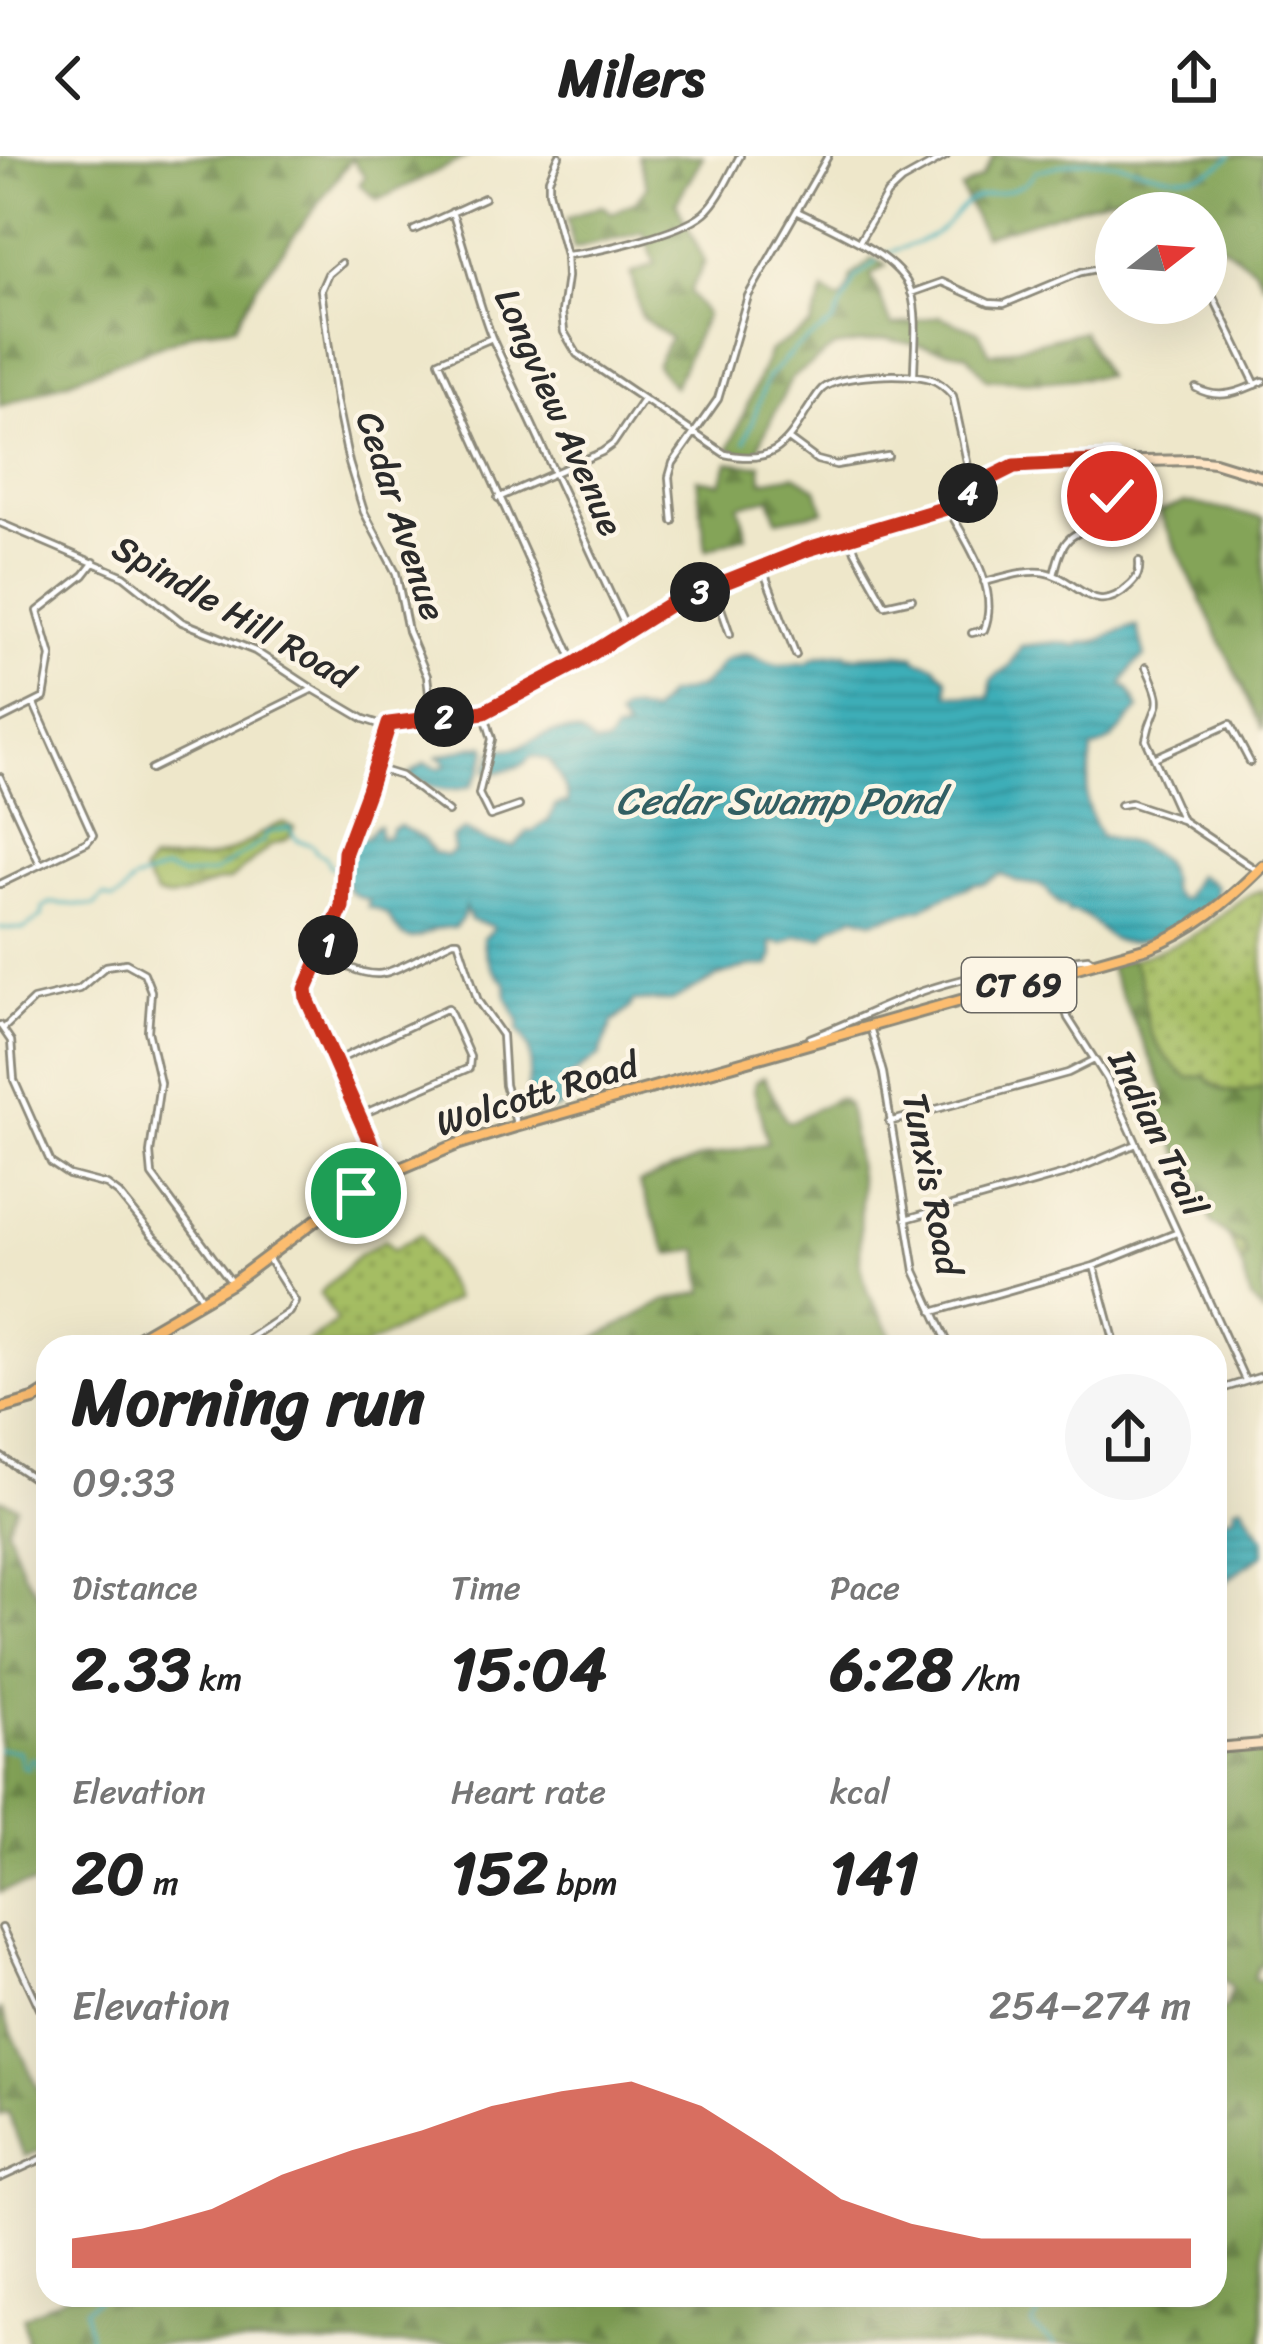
<!DOCTYPE html>
<meta charset="utf-8">
<style>
:root{--surface:#fff;--page:#f6f6f6;--text:#222;--muted:#767676;--accent:#c8321e}
body{margin:0;font-family:Sriracha,sans-serif;background:var(--page);color:var(--text);height:100vh;display:flex;flex-direction:column;font-size:45px;white-space:nowrap}
*{box-sizing:border-box;margin:0}
p{font-size:39px;color:var(--muted)}
.icon{flex:none;width:66px;height:66px;fill:none;stroke:currentColor;stroke-width:2;stroke-linecap:round;stroke-linejoin:round}
.map{position:relative;flex:1;overflow:hidden}
.sheet{position:absolute;left:36px;top:1179px;width:1191px;height:972px;display:flex;flex-direction:column;background:var(--surface);border-radius:36px;box-shadow:0 12px 48px #0002}
.sheet>*{flex:none}
.needle{width:78px;rotate:73deg}
.tools{position:absolute;left:1095px;top:36px;display:grid;gap:24px}
.tools a{display:grid;place-items:center;width:132px;height:132px;border-radius:50%;background:var(--surface);box-shadow:0 12px 48px #0002;font-size:60px}
.pin{position:absolute;display:grid;place-items:center;width:102px;height:102px;color:#fff;margin:-51px;border:6px solid #fff;border-radius:50%;box-shadow:0 3px 12px #0007}
.km{position:absolute;width:60px;height:60px;margin:-30px;border-radius:50%;background:#222;color:#fff;font-size:33px;line-height:60px;text-align:center}
.round{display:grid;place-items:center;flex:none;width:126px;height:126px;border-radius:63px;background:var(--page)}
.overview{display:flex;align-items:center;justify-content:space-between;height:204px;padding:0 36px}
h1{font-size:66px;font-weight:800;line-height:90px}
.figures{display:grid;grid-template-columns:repeat(3,1fr);gap:18px;height:204px;padding:12px 36px}
.figures div{display:grid;align-content:center}
.figures b{font-size:60px;font-weight:800}
.figures small{font-size:33px;font-weight:400}
.figures p{font-size:33px}
.chart{height:336px;padding:24px 36px}
.chart p{display:flex;justify-content:space-between}
.chart svg{width:100%;height:216px;margin-top:12px;fill:var(--accent);opacity:.7}
header{display:flex;justify-content:space-between;align-items:center;height:156px;padding:0 36px;background:var(--surface);font-size:54px;font-weight:800}
.map>svg:first-child{display:block}
.green{fill:url(#green-dots);stroke:#687447;stroke-width:3}
.forest{fill:url(#forest-firs);stroke:#586842;stroke-width:3}
.wetland{fill:url(#wetland-marsh);stroke:#687447;stroke-width:3}
.water{fill:url(#water-rules);stroke:#346c72;stroke-width:3}
.lines{fill:none;stroke-linecap:round;stroke-linejoin:round}
.stream{stroke:#3daeb8;stroke-width:3}
.street-casing{stroke:#8c897a;stroke-width:10}
.secondary-casing{stroke:#8c897a;stroke-width:14}
.primary-casing{stroke:#8c897a;stroke-width:15}
.street{stroke:#fff;stroke-width:4.5}
.secondary{stroke:#fee5c5;stroke-width:8}
.primary{stroke:#fcbd6f;stroke-width:9}
.route-casing{stroke:#fff;stroke-width:24}
.route{stroke:#c8321e;stroke-width:15}
.labels{text-anchor:middle;dominant-baseline:central;stroke-width:9;stroke-linejoin:round;paint-order:stroke}
.shield{fill:#fcf5e5;stroke:#6a6863;stroke-width:3}
.shield-label{font-size:33px;font-weight:bold;fill:#2b2b2b}
.street-label{font-size:36px;fill:#2b2b2b;stroke:#fcf5e5}
.water-label{font-size:39px;font-style:italic;fill:#325f63;stroke:#fcf5e5}
</style>
<header><svg class="icon" aria-label="back" viewBox="0 0 24 24"><path d="M15 5l-7 7 7 7"/></svg>Milers<svg class="icon" aria-label="share" viewBox="0 0 24 24"><path d="M12 15V3M7 8l5-5 5 5M5 13v7h14v-7"/></svg></header>
<div class="map">
<svg width="1263" height="2188" viewBox="0 0 1263 2188">
<defs>
<pattern id="green-dots" width="8" height="8" patternUnits="userSpaceOnUse" patternTransform="scale(3)"><rect width="8" height="8" fill="#a5bd63"/><path d="M2 2h.1M6 6h.1" fill="none" stroke="#879a52" stroke-width="1.8" stroke-linecap="round"/></pattern>
<pattern id="forest-firs" width="22" height="20" patternUnits="userSpaceOnUse" patternTransform="scale(3)"><rect width="22" height="20" fill="#84a459"/><path d="M5 1l3.5 6h-7zM16 11l3.5 6h-7z" fill="#6c864a"/></pattern>
<pattern id="wetland-marsh" width="20" height="14" patternUnits="userSpaceOnUse" patternTransform="scale(3)"><rect width="20" height="14" fill="#a5bd63"/><path d="M1 5h8M5 5V1M11 12h8M15 12V8" fill="none" stroke="#879a52"/></pattern>
<pattern id="water-rules" width="6" height="5" patternUnits="userSpaceOnUse" patternTransform="scale(3)"><rect width="6" height="5" fill="#3daeb8"/><path d="M0 2.5h6" fill="none" stroke="#338e96"/></pattern>
</defs>
<rect width="100%" height="100%" fill="#fcf5e5"/>
<filter id="ink" filterUnits="userSpaceOnUse"><feTurbulence type="fractalNoise" baseFrequency=".00833" numOctaves="2"/><feDisplacementMap in="SourceGraphic" scale="24" xChannelSelector="R" yChannelSelector="G"/><feConvolveMatrix kernelMatrix="1 2 1 2 8 2 1 2 1" color-interpolation-filters="sRGB"/></filter>
<filter id="wash" filterUnits="userSpaceOnUse"><feTurbulence type="fractalNoise" baseFrequency=".004" numOctaves="4" result="noise"/><feDisplacementMap in="SourceGraphic" scale="48" xChannelSelector="R" yChannelSelector="G"/><feGaussianBlur stdDeviation="2.7" result="paint"/><feColorMatrix in="noise" values="0 0 0 0 0 0 0 0 0 0 0 0 0 0 0 0 0 1.4 0 .05"/><feComposite in="paint" operator="in"/></filter>
<g filter="url(#wash)">
<rect width="100%" height="100%" fill="#eee7ca"/>
<!-- green -->
<path class="green" d="M1263 734V1159L1112 810C1141 800 1170 792 1197 777 1219 764 1238 740 1263 734Z
M420 1078 455 1143 364 1191H300L337 1165 320 1137 359 1099 385 1084 393 1094Z"/>
<!-- forest -->
<path class="forest" d="M0 0H468L378 44 359 28 365 21 352 2 257 129 235 170 201 174 0 251Z
M638 0H703L676 47 705 106 690 136 706 159 674 231 656 209 670 182 641 161 631 118 655 108 644 76 574 93 567 62 602 49 612 57 636 45 647 30Z
M994 0H1263V128L1255 113 1206 78V57H1148L1138 33 984 80 961 33 982 21Z
M873 102 886 110 871 119 892 170 939 160 979 176 990 198 1083 175 1105 220 1039 226 986 223 967 198 886 183 834 191 791 223 760 287V296L746 299 729 293 770 195 811 170 824 135 837 143H842L850 130 851 121Z
M728 306 752 309 761 308 762 325 795 319 817 333 824 355 777 364 770 342 739 349 747 379 706 394 697 323 721 327Z
M1183 347C1210 348 1235 358 1263 362V574L1159 356Z
M1130 803C1145 822 1142 847 1148 869 1154 889 1168 904 1183 918L1189 922 1205 920C1220 939 1241 939 1263 930V1157L1251 1143 1241 1108 1247 1099 1243 1088 1234 1085 1212 1067 1159 954 1166 936 1108 810Z
M764 921 785 963 790 966 837 942 843 944 848 949 861 1033 860 1105 867 1135 898 1191H579L665 1145 704 1136 699 1094 669 1098 639 1027 704 1001 768 987 754 934 755 926Z
M0 1343 17 1350 7 1371 23 1416 48 1454V1725C31 1732 20 1726 0 1736Z
M1263 1592V1809L1259 1810 1253 1822 1263 1825V2188H27L24 2161 68 2139H1156L1161 2142 1164 2139H1215V1856L1226 1852 1232 1833 1215 1813V1806L1225 1801 1215 1780V1598Z
M0 1852 48 1953V1992L24 2000 8 1956 0 1959Z"/>
<!-- wetland -->
<path class="wetland" d="M283 667 294 672 288 683 271 689 230 724 217 726 181 740 168 742 156 739 143 717 151 706C174 703 199 707 221 699 245 692 258 675 283 667Z"/>
<!-- water -->
<path class="water" d="M1137 470 1145 501 1134 509 1122 528 1129 533 1139 553C1122 570 1116 587 1092 593 1090 633 1077 640 1101 680 1132 686 1173 694 1170 734L1180 744 1184 742 1197 719 1215 729 1216 740C1198 761 1142 795 1115 784 1096 776 1090 753 1068 756V752L1059 749 1047 734 1039 729 1018 726 1001 718 984 728H975C961 735 932 743 924 752L872 765 855 760 833 770 823 781 797 780 783 788 771 786 773 800 770 809 747 811 721 819 672 845H633L631 851 612 867 600 899 568 923 560 952 537 958C513 930 547 908 518 875L519 866 507 842 506 827C492 817 483 799 483 782L491 776 492 770 470 764 465 751 463 762 454 772C434 768 418 787 406 781 388 772 397 756 368 751L369 744C365 743 353 739 350 735 339 722 347 696 352 682H366L376 670H379L380 683 388 680 392 673 400 670 423 683 434 697 447 700 454 694 452 681 465 674 488 686 514 691 528 675 531 676 549 664 555 650 564 647 568 649C569 631 556 618 549 604L532 600 521 610 491 618 487 615 495 594C504 592 515 594 523 589 546 577 575 565 594 589L607 588 615 576 627 574 617 562 622 555 631 553 651 558 667 539C694 535 707 532 722 506 751 490 754 504 778 509 787 510 800 507 808 507 816 497 834 499 846 497L849 500 897 498 914 500 916 504 934 509 947 522 948 538 990 542 991 524 1009 511 1021 490 1058 486 1079 490 1080 487C1103 488 1117 472 1137 470Z
M475 590 485 589 487 595 481 614 471 630C447 638 428 631 409 619L425 607 438 612 447 610 442 602 436 601Z
M1242 1348 1263 1382V1399L1243 1412 1215 1435V1366L1234 1359 1235 1351Z"/>
<g class="lines">
<!-- stream -->
<path class="stream" d="M886 97C904 91 925 86 940 74 953 65 960 47 976 42 997 35 1024 37 1036 15 1054 11 1074 4 1093 5 1145 5 1187 43 1231 0
M745 286 768 221 796 192 833 167 856 122 877 106
M0 772 24 773 42 760 43 752 50 747 94 750 104 740 113 744 121 740 132 726 165 714 182 720 213 717 263 685 266 677 286 673 289 672 296 683 313 690 316 696 325 700 330 711 338 712
M0 1593 19 1595 22 1610 28 1612 30 1603H35L40 1615 48 1621
M1050 2139 1032 2170C1039 2178 1047 2180 1055 2188
M86 2188 90 2179 85 2153 103 2139"/>
</g>
</g>
<g filter="url(#ink)">
<g class="lines">
<!-- street casing -->
<g class="street-casing">
<path id="street" d="M559 0 549 23V35L566 99 567 121 562 156 564 176 577 198 725 298C770 308 784 293 806 256 811 249 816 239 822 233 839 218 910 216 931 223 940 226 947 233 953 240L973 334
M797 55C830 72 899 99 911 135 919 162 914 193 914 220
M452 56C467 98 476 141 492 182L627 474
M414 74 484 42
M859 86 887 38 901 25 946 0
M566 99C598 96 680 77 704 57 720 43 729 19 740 0
M341 107 328 118 321 134 336 244 349 307 364 356 396 417 408 475 427 520 432 562
M1206 126 1256 229
M911 137 942 126 989 147 1004 148 1081 116 1116 109
M1196 232C1219 245 1240 236 1263 225
M790 284 817 304 836 309 888 300
M498 342 602 296 613 288 643 244
M947 351C966 385 1001 433 984 474L972 477
M673 365 669 321 673 307 718 243 748 140 828 0
M0 367 124 420 182 466 255 495 313 533 364 563 379 568 484 556 575 508 439 205 492 182
M850 380 855 395 885 449 912 443
M762 411 796 499
M1054 419C1057 407 1060 392 1069 383 1076 376 1087 374 1094 368 1114 353 1112 327 1113 305
M984 426C1002 422 1023 414 1042 416 1077 420 1092 465 1129 430 1138 422 1140 417 1139 405
M714 432 730 478
M1146 511C1168 558 1154 542 1146 584L1182 664 1258 715
M484 556 492 583 479 638 490 660 519 650
M0 564 44 542 51 500 38 455 84 419 94 406
M1154 602 1230 568 1250 606
M375 612 401 620 448 656
M151 613 313 533
M0 621 40 708
M1120 649 1131 647 1182 664
M0 728 87 686 93 679 34 548
M323 798C339 807 360 819 379 818 395 817 437 792 453 785H458L478 845 502 879 505 929 517 970
M1055 819 1068 862 1107 923 1245 1224
M0 869 11 885 14 924 51 1007 69 1019 107 1029 119 1038 153 1080 180 1107 204 1145
M870 871 883 917 915 1115 950 1191
M4 872 33 844 79 833 106 810 126 807 144 817 151 835 148 875 160 927 150 997 152 1019 232 1127
M810 882C848 868 885 848 923 835 976 817 1032 808 1088 802L1091 804
M334 906 448 852 470 901 469 912 358 960
M889 966 1068 917 1094 904
M385 1019 307 843 306 833 342 751 345 696 368 634 389 568
M906 1063 1068 1017 1134 989
M1094 1110 1116 1191
M933 1156 1094 1110 1176 1077
M236 1191 289 1156 295 1145 268 1102
M1215 1235 1263 1220
M0 1300 48 1332
M2 1772 48 1870
M0 2022 48 2000"/>
</g>
<!-- secondary casing -->
<g class="secondary-casing">
<path id="secondary" d="M575 508 684 442 808 393 947 351 990 322 1014 311 1045 307 1194 304 1214 306 1263 321
M1215 1592 1263 1588"/>
</g>
<!-- primary casing -->
<g class="primary-casing">
<path id="primary" d="M122 1191 232 1127 316 1064 385 1019 458 988 517 970 1146 792C1193 775 1228 745 1263 710
M0 1253 35 1243 48 1235"/>
</g>
<!-- street -->
<use href="#street" class="street"/>
<!-- secondary -->
<use href="#secondary" class="secondary"/>
<!-- primary -->
<use href="#primary" class="primary"/>
</g>
</g>
<g class="lines" filter="url(#ink)">
<!-- route casing -->
<g class="route-casing">
<path id="route" d="M356 1037 385 1019 307 843 306 833 342 751 345 696 368 634 389 568 484 556 575 508 672 447 808 393 946 352 990 322 1014 310 1113 305 1112 340"/>
</g>
<!-- route -->
<use href="#route" class="route"/>
</g>
<g class="labels">
<!-- shield labels -->
<rect class="shield" x="962" y="802" width="114" height="54" rx="9"/>
<g class="shield-label">
<text x="1019" y="829">CT 69</text>
</g>
<!-- street labels -->
<g class="street-label">
<text transform="translate(559 256) rotate(66)">Longview Avenue</text>
<text transform="translate(401 360) rotate(72)">Cedar Avenue</text>
<text transform="translate(233 456) rotate(30)">Spindle Hill Road</text>
<text transform="translate(537 938) rotate(-17)">Wolcott Road</text>
<text transform="translate(1158 977) rotate(64)">Indian Trail</text>
<text transform="translate(932 1028) rotate(79)">Tunxis Road</text>
</g>
<!-- water labels -->
<g class="water-label">
<text x="779" y="644">Cedar Swamp Pond</text>
</g>
</g>
</svg>
<div class="tools">
<a><svg class="needle" viewBox="-14 -14 28 28"><path d="M0-13l5 13h-10z" fill="#e53935"/><path d="M0 13l5-13h-10z" fill="#767676"/></svg></a>
</div>
<div class="pin" style="left:356px;top:1037px;background:#1e9e55"><svg class="icon" aria-label="arrive" viewBox="0 0 24 24"><path d="M6 21V4h12l-3 4 3 4H6"/></svg></div>
<div class="pin" style="left:1112px;top:340px;background:#d93025"><svg class="icon" aria-label="check" viewBox="0 0 24 24"><path d="M5 12l5 5 9-10"/></svg></div>
<b class="km" style="left:328px;top:789px">1</b>
<b class="km" style="left:444px;top:561px">2</b>
<b class="km" style="left:700px;top:436px">3</b>
<b class="km" style="left:968px;top:337px">4</b>
<section class="sheet">
<div class="overview"><div><h1>Morning run</h1><p>09:33</p></div><a class="round"><svg class="icon" aria-label="share" viewBox="0 0 24 24"><path d="M12 15V3M7 8l5-5 5 5M5 13v7h14v-7"/></svg></a></div>
<div class="figures">
<div><p>Distance</p><b>2.33<small> km</small></b></div>
<div><p>Time</p><b>15:04</b></div>
<div><p>Pace</p><b>6:28<small> /km</small></b></div>
</div>
<div class="figures">
<div><p>Elevation</p><b>20<small> m</small></b></div>
<div><p>Heart rate</p><b>152<small> bpm</small></b></div>
<div><p>kcal</p><b>141</b></div>
</div>
<div class="chart"><p><span>Elevation</span>254–274 m</p>
<svg viewBox="0 0 160 44" preserveAspectRatio="none"><path d="M0 44V38L10 36L20 32L30 25L40 20L50 16L60 11L70 8L80 6L90 11L100 20L110 30L120 35L130 38L140 38L150 38L160 38V44z"/></svg>
</div>
</section>
</div>
